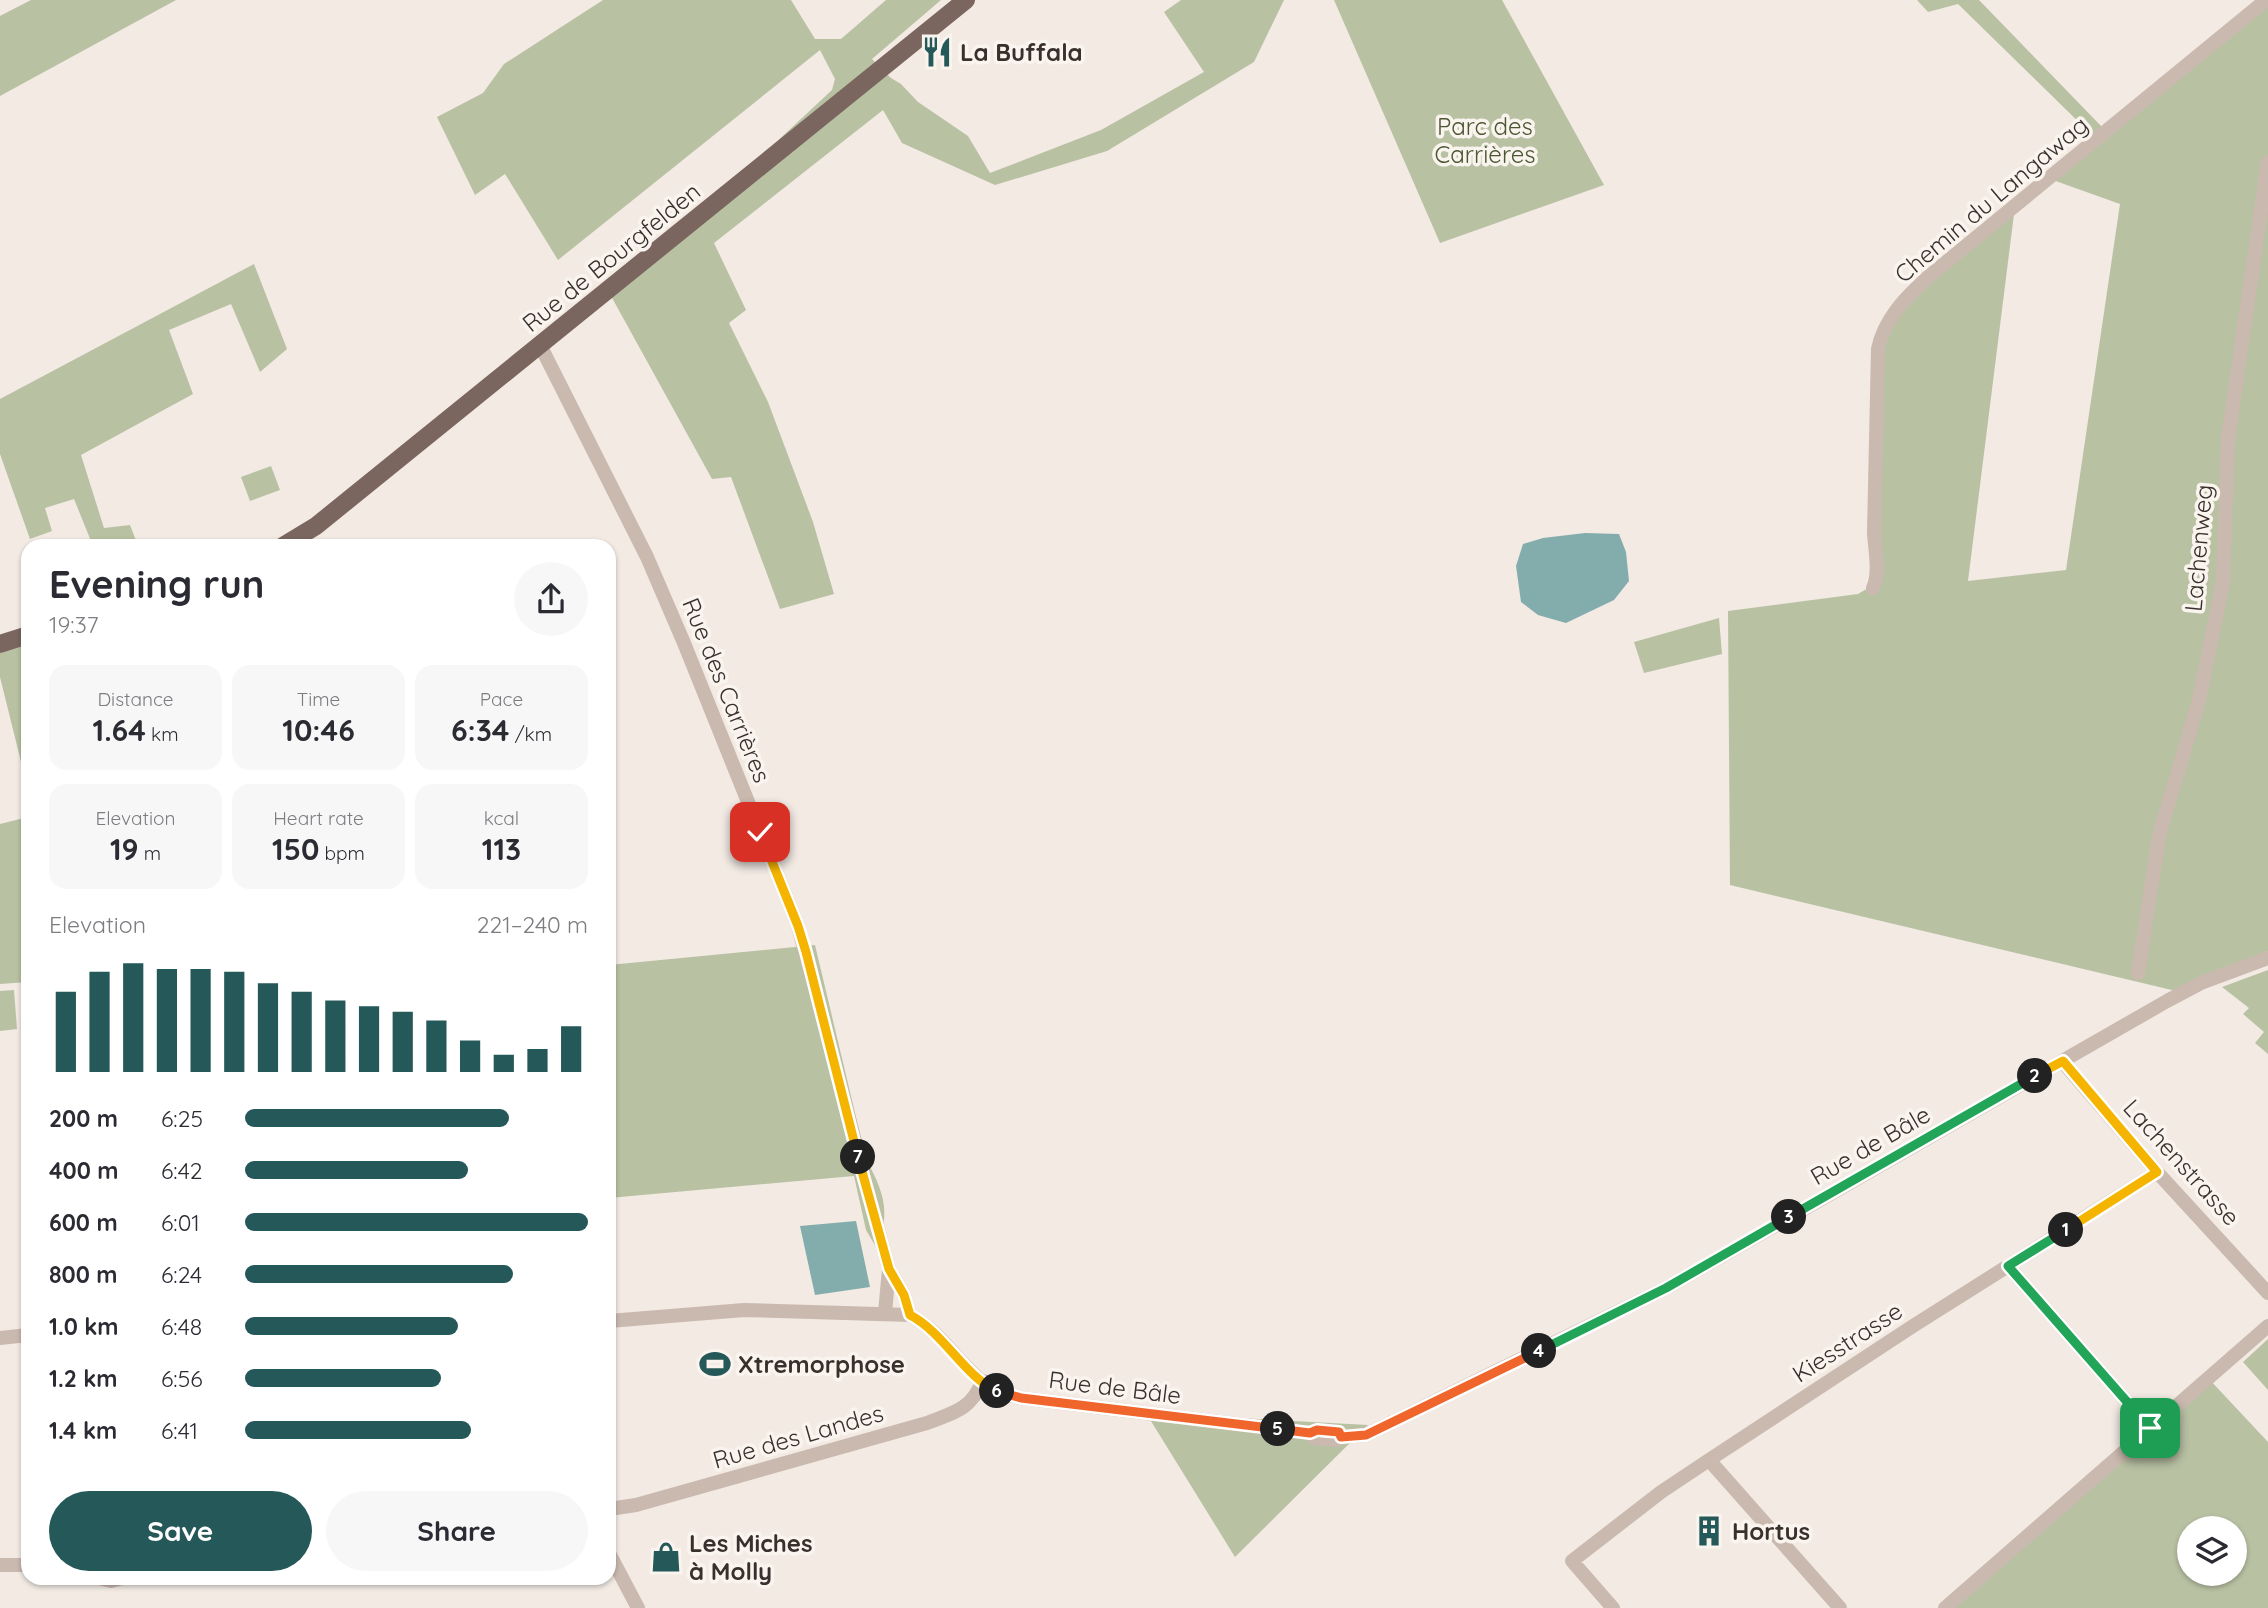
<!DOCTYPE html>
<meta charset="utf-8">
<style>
:root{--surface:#fff;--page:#f7f7f7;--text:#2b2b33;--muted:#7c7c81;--accent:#255858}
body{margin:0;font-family:Quicksand,sans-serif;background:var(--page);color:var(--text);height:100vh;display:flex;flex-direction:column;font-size:26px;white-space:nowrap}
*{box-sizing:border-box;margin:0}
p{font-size:23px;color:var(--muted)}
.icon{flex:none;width:38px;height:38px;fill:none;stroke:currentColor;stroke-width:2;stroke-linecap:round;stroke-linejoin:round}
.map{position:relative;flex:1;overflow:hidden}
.details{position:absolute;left:21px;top:539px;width:595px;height:1046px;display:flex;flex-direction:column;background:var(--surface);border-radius:21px;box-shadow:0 2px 5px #0004}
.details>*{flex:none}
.tools{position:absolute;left:2177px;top:1516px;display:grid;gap:14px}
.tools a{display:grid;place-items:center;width:70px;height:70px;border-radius:50%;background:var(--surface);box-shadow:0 2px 5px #0004;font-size:35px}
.pin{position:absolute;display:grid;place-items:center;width:60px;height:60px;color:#fff;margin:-30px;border-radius:14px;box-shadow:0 4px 10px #0006}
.km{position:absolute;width:35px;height:35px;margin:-18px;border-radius:50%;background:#222;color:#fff;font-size:19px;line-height:35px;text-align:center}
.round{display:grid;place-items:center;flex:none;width:74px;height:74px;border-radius:37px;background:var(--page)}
.overview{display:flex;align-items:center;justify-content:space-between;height:119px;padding:0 28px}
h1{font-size:38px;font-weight:700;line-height:52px}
.stats{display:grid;grid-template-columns:repeat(3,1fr);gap:10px;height:119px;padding:7px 28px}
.stats div{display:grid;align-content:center;border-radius:18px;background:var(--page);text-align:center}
.stats b{font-size:30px;font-weight:700}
.stats small{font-size:19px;font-weight:400}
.stats p{font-size:19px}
.chart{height:196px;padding:14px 28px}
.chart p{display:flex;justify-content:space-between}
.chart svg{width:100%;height:126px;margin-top:7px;stroke:var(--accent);stroke-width:6}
.button{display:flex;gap:14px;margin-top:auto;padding:14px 28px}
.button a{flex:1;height:80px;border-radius:42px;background:var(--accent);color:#fff;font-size:28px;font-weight:700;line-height:80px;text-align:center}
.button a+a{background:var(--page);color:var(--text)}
ul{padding:0 28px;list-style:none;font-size:23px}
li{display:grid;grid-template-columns:112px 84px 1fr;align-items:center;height:52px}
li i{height:18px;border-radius:9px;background:var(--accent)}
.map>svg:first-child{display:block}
.green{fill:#b9c1a3;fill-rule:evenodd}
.water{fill:#83adac}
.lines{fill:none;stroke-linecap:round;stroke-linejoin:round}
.minor{stroke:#cab9af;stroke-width:14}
.major{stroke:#7a665f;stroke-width:18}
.split-1-casing{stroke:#fff;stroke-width:14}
.split-2-casing{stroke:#fff;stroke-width:14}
.split-3-casing{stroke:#fff;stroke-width:14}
.split-4-casing{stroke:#fff;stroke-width:14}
.split-5-casing{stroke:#fff;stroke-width:14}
.split-6-casing{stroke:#fff;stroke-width:14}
.split-7-casing{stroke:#fff;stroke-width:14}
.split-8-casing{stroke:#fff;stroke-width:14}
.split-1{stroke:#22a559;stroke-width:9}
.split-2{stroke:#f5b400;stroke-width:9}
.split-3{stroke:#22a559;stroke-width:9}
.split-4{stroke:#22a559;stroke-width:9}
.split-5{stroke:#f0652b;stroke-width:9}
.split-6{stroke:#f0652b;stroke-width:9}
.split-7{stroke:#f5b400;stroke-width:9}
.split-8{stroke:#f5b400;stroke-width:9}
.labels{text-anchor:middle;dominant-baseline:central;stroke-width:7;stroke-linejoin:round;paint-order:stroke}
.poi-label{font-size:24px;font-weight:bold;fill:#39302c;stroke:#faf4ef;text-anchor:start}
.park-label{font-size:24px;fill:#4b5632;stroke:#faf4ef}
.street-label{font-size:24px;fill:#39302c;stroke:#faf4ef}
</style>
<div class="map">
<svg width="2268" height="1608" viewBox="0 0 2268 1608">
<rect width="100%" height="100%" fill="#f2eae3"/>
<!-- green -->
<path class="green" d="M31 0H176L0 96V16Z
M603 0H791L815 39H841L886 0H941L872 59 891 78 901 84 918 102 968 136 990 173 1101 130 1204 72 1164 12 1181 0H1284L1254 62 1107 151 995 185 902 143 883 110 714 243 746 310 729 323 768 402 813 522 834 594 780 609 731 477 712 479 611 296 832 90 835 79 820 50 558 260 505 174 475 195 437 117 483 93 504 64Z
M1334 0H1502L1604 185 1440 243Z
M1917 0H1979L2102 127 2093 136 1958 4 1928 12Z
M2268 0V951L2176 991 1730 885 1728 611 1858 594 1875 584 1877 378 1889 311 2015 206 1968 581 2066 570 2120 204 2050 179Z
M254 264 287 349 260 372 231 304 169 330 193 394 81 455 104 528 130 525 138 546H93L74 499 45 508 52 531 30 539 0 454V399Z
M271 466 280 490 250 501 241 477Z
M1719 618 1722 654 1644 673 1634 642Z
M28 644V790L0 677V653Z
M28 817V982L0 984V824Z
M815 945 866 1159C883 1191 892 1212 876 1247L866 1230 854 1176 609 1198V965Z
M2268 970V1054L2255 1043 2264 1032 2243 1014 2249 1008 2222 987Z
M14 990 17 1029 0 1031V991Z
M2268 1339V1390L2243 1362Z
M2208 1378 2268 1442V1608H1945ZM2189 1528H2235V1573H2189Z
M1146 1413 1368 1425 1235 1557Z"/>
<!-- water -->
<path class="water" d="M1585 533 1619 534 1626 552 1629 581 1614 600 1566 623 1538 615 1521 602 1516 566 1523 544 1543 538Z
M856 1221 870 1287 815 1295 800 1226Z"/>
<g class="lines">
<!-- minor -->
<path class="minor" d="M540 345 647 557 684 643 798 926 881 1240 889 1269 904 1295 910 1315
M1873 588C1880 573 1875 550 1874 533L1878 349C1884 319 1906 297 1928 277L2266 0
M2138 973 2159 836 2199 700 2223 582 2228 438 2268 162
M2062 1061 2157 1172 2268 1293
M2008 1266 2150 1428
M885 1313 889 1269
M609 1321 744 1310 910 1315C942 1332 960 1367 990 1388 999 1394 1011 1395 1021 1398L1310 1433 1319 1431
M0 1338 28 1335
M1310 1433 1314 1438 1337 1440 1341 1437 1366 1435 1666 1288 2167 1001 2201 983 2268 958
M1709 1460 1840 1608
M609 1509 636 1505 927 1423C955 1412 970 1410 983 1381
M609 1553 638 1608
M0 1565H28
M99 1578 111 1581 123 1578
M1613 1608 1572 1561 1661 1492 1709 1460 1913 1326 2157 1172
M1945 1608 2268 1326"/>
<!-- major -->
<path class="major" d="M283 546 316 526 966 0
M0 644 28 635"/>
</g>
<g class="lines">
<!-- split-1 casing -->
<g class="split-1-casing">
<path id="split-1" d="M2066 1230 2008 1266 2150 1428"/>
</g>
<!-- split-2 casing -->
<g class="split-2-casing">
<path id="split-2" d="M2035 1076 2063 1061 2157 1172 2066 1230"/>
</g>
<!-- split-3 casing -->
<g class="split-3-casing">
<path id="split-3" d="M1789 1217 2035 1076"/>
</g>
<!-- split-4 casing -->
<g class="split-4-casing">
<path id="split-4" d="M1539 1351 1666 1288 1789 1217"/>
</g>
<!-- split-5 casing -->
<g class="split-5-casing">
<path id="split-5" d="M1278 1429 1310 1433 1317 1430 1339 1432 1341 1437 1366 1435 1539 1351"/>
</g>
<!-- split-6 casing -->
<g class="split-6-casing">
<path id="split-6" d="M997 1391 1021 1398 1278 1429"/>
</g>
<!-- split-7 casing -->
<g class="split-7-casing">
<path id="split-7" d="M858 1157 889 1269 904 1295 910 1315C943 1332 966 1378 997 1391"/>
</g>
<!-- split-8 casing -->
<g class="split-8-casing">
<path id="split-8" d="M760 832 798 926 806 952 858 1157"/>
</g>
<!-- split-1 -->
<use href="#split-1" class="split-1"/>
<!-- split-2 -->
<use href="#split-2" class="split-2"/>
<!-- split-3 -->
<use href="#split-3" class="split-3"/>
<!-- split-4 -->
<use href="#split-4" class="split-4"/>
<!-- split-5 -->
<use href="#split-5" class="split-5"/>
<!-- split-6 -->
<use href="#split-6" class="split-6"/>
<!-- split-7 -->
<use href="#split-7" class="split-7"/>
<!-- split-8 -->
<use href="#split-8" class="split-8"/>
</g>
<!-- icons -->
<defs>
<g id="restaurant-bare" transform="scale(2.415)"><path d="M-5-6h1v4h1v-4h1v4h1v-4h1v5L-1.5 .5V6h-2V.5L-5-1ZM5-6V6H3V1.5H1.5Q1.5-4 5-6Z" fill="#255858" stroke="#faf4ef" stroke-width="2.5" paint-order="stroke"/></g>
<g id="stadium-bare" transform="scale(2.415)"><path d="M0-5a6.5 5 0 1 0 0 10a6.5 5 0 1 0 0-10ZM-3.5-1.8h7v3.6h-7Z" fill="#255858" stroke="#faf4ef" stroke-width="2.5" paint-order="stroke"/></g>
<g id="building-bare" transform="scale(2.415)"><path d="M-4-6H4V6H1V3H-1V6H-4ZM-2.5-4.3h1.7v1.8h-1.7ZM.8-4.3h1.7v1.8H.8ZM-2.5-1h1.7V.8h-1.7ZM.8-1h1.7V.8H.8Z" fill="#255858" stroke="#faf4ef" stroke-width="2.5" paint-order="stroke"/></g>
<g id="shop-bare" transform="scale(2.415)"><path d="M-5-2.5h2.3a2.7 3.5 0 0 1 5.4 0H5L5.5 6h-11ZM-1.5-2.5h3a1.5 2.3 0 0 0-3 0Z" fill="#255858" stroke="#faf4ef" stroke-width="2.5" paint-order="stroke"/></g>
</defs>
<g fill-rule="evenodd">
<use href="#restaurant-bare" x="937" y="52"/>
<use href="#stadium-bare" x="715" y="1364"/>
<use href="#building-bare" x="1709" y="1531"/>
<use href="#shop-bare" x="666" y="1557"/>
</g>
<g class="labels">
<!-- poi labels -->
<g class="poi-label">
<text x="960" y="52">La Buffala</text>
<text x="738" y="1364">Xtremorphose</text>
<text x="1732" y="1531">Hortus</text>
<text x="689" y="1543">Les Miches<tspan x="689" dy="28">à Molly</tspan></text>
</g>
<!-- park labels -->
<g class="park-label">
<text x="1485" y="126">Parc des<tspan x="1485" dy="28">Carrières</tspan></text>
</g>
<!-- street labels -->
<g class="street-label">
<text transform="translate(1991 199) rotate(-40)">Chemin du Langawag</text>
<text transform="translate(611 257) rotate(-39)">Rue de Bourgfelden</text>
<text transform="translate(2198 548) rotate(-85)">Lachenweg</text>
<text transform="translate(727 690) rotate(68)">Rue des Carrières</text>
<text transform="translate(1870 1145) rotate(-30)">Rue de Bâle</text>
<text transform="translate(2182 1162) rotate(48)">Lachenstrasse</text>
<text transform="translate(1847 1342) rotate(-33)">Kiesstrasse</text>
<text transform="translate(1115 1387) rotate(7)">Rue de Bâle</text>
<text transform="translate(798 1436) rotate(-16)">Rue des Landes</text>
</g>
</g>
</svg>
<div class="tools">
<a><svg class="icon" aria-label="layers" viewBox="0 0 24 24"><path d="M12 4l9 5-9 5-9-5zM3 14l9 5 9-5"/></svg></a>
</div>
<div class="pin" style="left:2150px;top:1428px;background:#1e9e55"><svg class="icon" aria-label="arrive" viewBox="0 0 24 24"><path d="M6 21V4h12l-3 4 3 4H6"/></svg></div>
<div class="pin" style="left:760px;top:832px;background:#d93025"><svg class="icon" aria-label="check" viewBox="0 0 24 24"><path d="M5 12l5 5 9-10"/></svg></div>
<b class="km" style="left:2066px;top:1230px">1</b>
<b class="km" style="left:2035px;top:1076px">2</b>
<b class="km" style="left:1789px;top:1217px">3</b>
<b class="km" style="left:1539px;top:1351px">4</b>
<b class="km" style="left:1278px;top:1429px">5</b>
<b class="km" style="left:997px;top:1391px">6</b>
<b class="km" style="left:858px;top:1157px">7</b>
<section class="details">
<div class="overview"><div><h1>Evening run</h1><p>19:37</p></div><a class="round"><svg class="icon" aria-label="share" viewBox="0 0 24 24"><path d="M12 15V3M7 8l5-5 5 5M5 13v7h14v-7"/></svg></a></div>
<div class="stats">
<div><p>Distance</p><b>1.64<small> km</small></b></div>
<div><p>Time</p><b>10:46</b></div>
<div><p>Pace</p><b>6:34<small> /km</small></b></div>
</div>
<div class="stats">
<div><p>Elevation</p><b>19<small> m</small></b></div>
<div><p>Heart rate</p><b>150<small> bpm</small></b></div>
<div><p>kcal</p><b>113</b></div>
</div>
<div class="chart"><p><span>Elevation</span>221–240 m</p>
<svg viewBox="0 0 160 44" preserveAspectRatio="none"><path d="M5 44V16M15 44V9M25 44V6M35 44V8M45 44V8M55 44V9M65 44V13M75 44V16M85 44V19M95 44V21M105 44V23M115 44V26M125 44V33M135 44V38M145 44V36M155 44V28"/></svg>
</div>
<ul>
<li><b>200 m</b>6:25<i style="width:77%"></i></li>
<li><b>400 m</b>6:42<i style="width:65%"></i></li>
<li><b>600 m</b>6:01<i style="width:100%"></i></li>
<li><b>800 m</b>6:24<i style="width:78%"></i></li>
<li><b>1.0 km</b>6:48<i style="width:62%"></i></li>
<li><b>1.2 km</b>6:56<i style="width:57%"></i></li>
<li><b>1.4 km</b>6:41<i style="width:66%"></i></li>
</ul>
<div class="button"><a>Save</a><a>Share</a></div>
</section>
</div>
